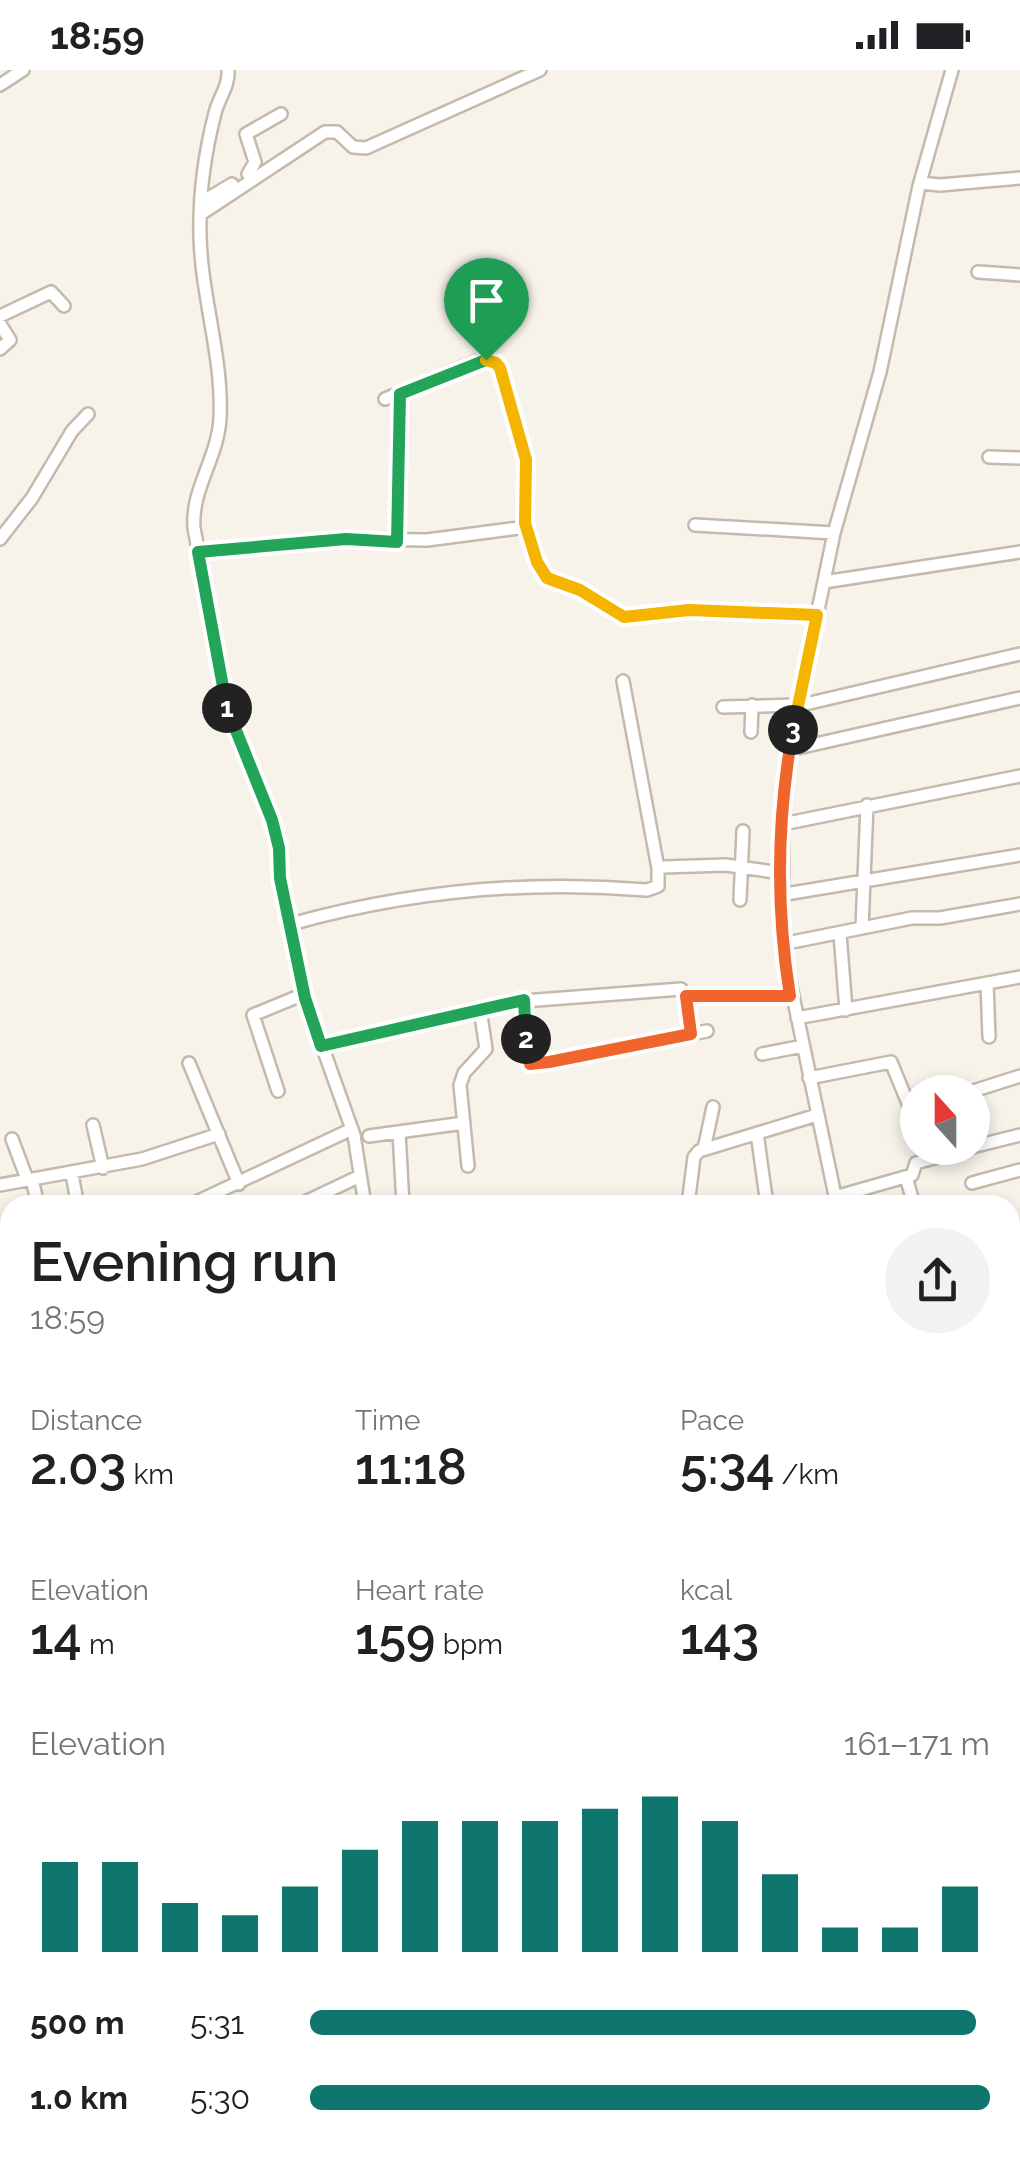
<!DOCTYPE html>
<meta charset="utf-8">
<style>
:root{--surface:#fff;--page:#f2f2f2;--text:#202124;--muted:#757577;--accent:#0f766e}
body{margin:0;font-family:Raleway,sans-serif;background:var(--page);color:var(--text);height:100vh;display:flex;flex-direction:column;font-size:38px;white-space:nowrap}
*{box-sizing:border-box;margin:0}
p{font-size:32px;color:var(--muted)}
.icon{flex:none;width:55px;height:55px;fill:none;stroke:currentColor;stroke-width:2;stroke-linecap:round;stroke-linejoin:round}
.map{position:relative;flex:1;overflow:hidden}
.panel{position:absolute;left:0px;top:1125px;width:1020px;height:962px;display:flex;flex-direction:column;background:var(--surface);border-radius:30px 30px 0 0;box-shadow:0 5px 15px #0003}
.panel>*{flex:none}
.needle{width:65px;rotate:339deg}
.buttons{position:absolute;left:900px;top:1005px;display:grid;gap:20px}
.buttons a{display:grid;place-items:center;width:90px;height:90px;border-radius:50%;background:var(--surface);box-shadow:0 5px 15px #0003;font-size:50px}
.pin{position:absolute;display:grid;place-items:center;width:85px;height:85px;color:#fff;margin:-102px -42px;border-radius:50% 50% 50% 0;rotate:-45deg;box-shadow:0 0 10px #0007}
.pin .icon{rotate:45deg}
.km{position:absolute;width:50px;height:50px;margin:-25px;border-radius:50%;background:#222;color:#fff;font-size:28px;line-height:50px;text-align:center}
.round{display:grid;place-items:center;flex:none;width:105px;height:105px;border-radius:52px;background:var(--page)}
.overview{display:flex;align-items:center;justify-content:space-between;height:170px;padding:0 30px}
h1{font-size:55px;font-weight:600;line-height:75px}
.figures{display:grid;grid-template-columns:repeat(3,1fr);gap:15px;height:170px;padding:10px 30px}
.figures div{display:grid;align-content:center}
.figures b{font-size:50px;font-weight:600}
.figures small{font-size:28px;font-weight:400}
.figures p{font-size:28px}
.chart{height:280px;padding:20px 30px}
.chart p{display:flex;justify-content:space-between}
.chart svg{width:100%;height:180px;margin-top:10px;stroke:var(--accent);stroke-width:6}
ul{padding:0 30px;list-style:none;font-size:32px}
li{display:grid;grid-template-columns:160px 120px 1fr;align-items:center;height:75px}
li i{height:25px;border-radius:12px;background:var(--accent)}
.status{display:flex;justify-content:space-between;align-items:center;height:70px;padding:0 50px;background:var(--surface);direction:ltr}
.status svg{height:28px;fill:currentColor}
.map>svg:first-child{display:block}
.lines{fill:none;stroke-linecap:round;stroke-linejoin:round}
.minor-casing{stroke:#c4baac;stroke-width:16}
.major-casing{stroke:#f1bc5f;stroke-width:20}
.minor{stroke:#fff;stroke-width:11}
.major{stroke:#ffdc9c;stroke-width:15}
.split-1-casing{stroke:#fff;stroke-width:20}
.split-2-casing{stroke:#fff;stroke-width:20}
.split-3-casing{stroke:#fff;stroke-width:20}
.split-4-casing{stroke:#fff;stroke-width:20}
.split-1{stroke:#22a559;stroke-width:12}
.split-2{stroke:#22a559;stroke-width:12}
.split-3{stroke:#f0652b;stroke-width:12}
.split-4{stroke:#f5b400;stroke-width:12}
</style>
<div class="status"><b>18:59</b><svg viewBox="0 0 49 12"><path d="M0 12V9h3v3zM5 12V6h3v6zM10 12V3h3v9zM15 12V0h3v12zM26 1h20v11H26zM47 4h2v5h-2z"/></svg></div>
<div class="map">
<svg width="1020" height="2087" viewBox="0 0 1020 2087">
<rect width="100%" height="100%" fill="#f7f3eb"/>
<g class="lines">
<!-- minor casing -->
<g class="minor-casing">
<path id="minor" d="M228 0C229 17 219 27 215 43 205 82 199 124 200 165 201 226 223 287 220 348 218 388 191 419 194 458L231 653 272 750 279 778V808L305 928 354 1065 365 1135
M0 15 23 0
M248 104 255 92 246 64 281 44
M920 113 940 115 1020 108
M202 132 232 114
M201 144 325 62H337L353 77 366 78 540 0
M978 202 1020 205
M0 246 51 222 64 236
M0 254 10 270 0 279
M385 329 477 291 495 293 500 298 526 390 525 453 537 492 547 508 580 520 625 547 689 540 817 545
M989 387 1020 388
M695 455 834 463
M0 469 32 428 72 361 88 344
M397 472 400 323
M198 482 346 469 427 470 526 457
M824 512 1020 482
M623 611 658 798
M797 636 1020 584
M723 637 797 635
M751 662 752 635
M789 680 1020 628
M783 754 1020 706
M780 825 1020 785
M740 830 743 761
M291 854C406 822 528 810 647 820L658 816V798L663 797 726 795 781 803
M862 858 867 735
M840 864 846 940
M782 874 912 848H940L1020 834
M987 913 989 967
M686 926 691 964
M524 931 527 989 535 994 707 961
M797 948 1020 907
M321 976 524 931 681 919 686 926H790
M762 984 803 976
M189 993 239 1114
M809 1008 891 992 912 1043 918 1072
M278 1021 253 945 304 924
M970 1022 1020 1006
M93 1055 103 1098
M399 1062 403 1135
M757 1063 767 1135
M369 1066 464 1053
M12 1069 27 1109
M972 1077 1020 1065
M704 1079 713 1037
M468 1096 460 1015 464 1003 486 979 480 939
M72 1104 76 1126
M906 1107 914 1135
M32 1109 37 1131
M972 1113 1020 1100
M0 1115 142 1089 219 1064
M835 1127 912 1105 916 1093 970 1078
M190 1135 352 1059
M299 1135 360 1106
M688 1135 694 1087 699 1081 817 1045
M837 1135 782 874 783 754 789 680 834 463 880 302 919 116 952 0
M0 1185 10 1188
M1010 1197 1020 1194
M0 1254H10
M0 1317H10
M0 1379 10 1380
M1010 1439 1020 1438
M0 1491 10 1492
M0 1655 10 1656
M0 1725H10
M1010 1738 1020 1706
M1010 1747 1020 1753
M0 1770 10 1766
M1010 1805 1020 1808
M1010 1848 1020 1826
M1010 1934 1020 1911
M0 1962 10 1961
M3 1991 10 2030
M1010 2027 1020 2007
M0 2075 10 2074
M18 2078 19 2087
M84 2078 85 2087
M154 2078 155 2087
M280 2078 281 2087
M387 2078 407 2087
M540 2078 554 2085
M645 2078 665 2087
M734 2078 754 2087
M820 2078 842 2087
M920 2078 941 2087
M993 2078 1014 2087
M438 2087 442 2078
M673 2087 678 2078"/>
</g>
<!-- major casing -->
<g class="major-casing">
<path id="major" d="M1010 1481 1020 1460
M730 2087 735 2078"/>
</g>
<!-- minor -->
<use href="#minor" class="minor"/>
<!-- major -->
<use href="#major" class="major"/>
</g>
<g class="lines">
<!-- split-1 casing -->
<g class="split-1-casing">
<path id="split-1" d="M227 638 198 482 346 469 397 472 400 324 486 290"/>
</g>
<!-- split-2 casing -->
<g class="split-2-casing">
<path id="split-2" d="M227 638 272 750 279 778 280 808 305 928 321 976 524 930 526 969"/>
</g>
<!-- split-3 casing -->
<g class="split-3-casing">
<path id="split-3" d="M526 969 530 994 549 992 691 964 686 926H790C776 839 777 747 793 660"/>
</g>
<!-- split-4 casing -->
<g class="split-4-casing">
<path id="split-4" d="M486 290 496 293 500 298 526 390 525 453 537 492 547 508 580 520 624 547 689 540 817 545 793 660"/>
</g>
<!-- split-1 -->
<use href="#split-1" class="split-1"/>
<!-- split-2 -->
<use href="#split-2" class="split-2"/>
<!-- split-3 -->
<use href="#split-3" class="split-3"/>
<!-- split-4 -->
<use href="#split-4" class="split-4"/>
</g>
</svg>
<div class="buttons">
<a><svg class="needle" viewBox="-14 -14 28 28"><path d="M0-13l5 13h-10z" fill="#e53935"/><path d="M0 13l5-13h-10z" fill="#757577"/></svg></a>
</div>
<div class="pin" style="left:486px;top:290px;background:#1e9e55"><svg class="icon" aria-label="arrive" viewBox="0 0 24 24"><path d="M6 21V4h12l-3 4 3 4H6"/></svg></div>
<b class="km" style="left:227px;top:638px">1</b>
<b class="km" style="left:526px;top:969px">2</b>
<b class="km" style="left:793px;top:660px">3</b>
<section class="panel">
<div class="overview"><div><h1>Evening run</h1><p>18:59</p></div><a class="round"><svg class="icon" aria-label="share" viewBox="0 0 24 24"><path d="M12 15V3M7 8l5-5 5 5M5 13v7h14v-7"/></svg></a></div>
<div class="figures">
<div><p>Distance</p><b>2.03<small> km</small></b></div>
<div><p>Time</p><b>11:18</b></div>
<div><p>Pace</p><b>5:34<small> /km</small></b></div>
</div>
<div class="figures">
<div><p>Elevation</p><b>14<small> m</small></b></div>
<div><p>Heart rate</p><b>159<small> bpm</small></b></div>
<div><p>kcal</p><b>143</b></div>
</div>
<div class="chart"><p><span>Elevation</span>161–171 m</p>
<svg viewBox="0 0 160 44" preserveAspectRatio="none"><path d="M5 44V22M15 44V22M25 44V32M35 44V35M45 44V28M55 44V19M65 44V12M75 44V12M85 44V12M95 44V9M105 44V6M115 44V12M125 44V25M135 44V38M145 44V38M155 44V28"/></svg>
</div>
<ul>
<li><b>500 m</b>5:31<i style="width:98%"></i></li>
<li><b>1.0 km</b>5:30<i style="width:100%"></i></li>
</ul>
</section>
</div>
